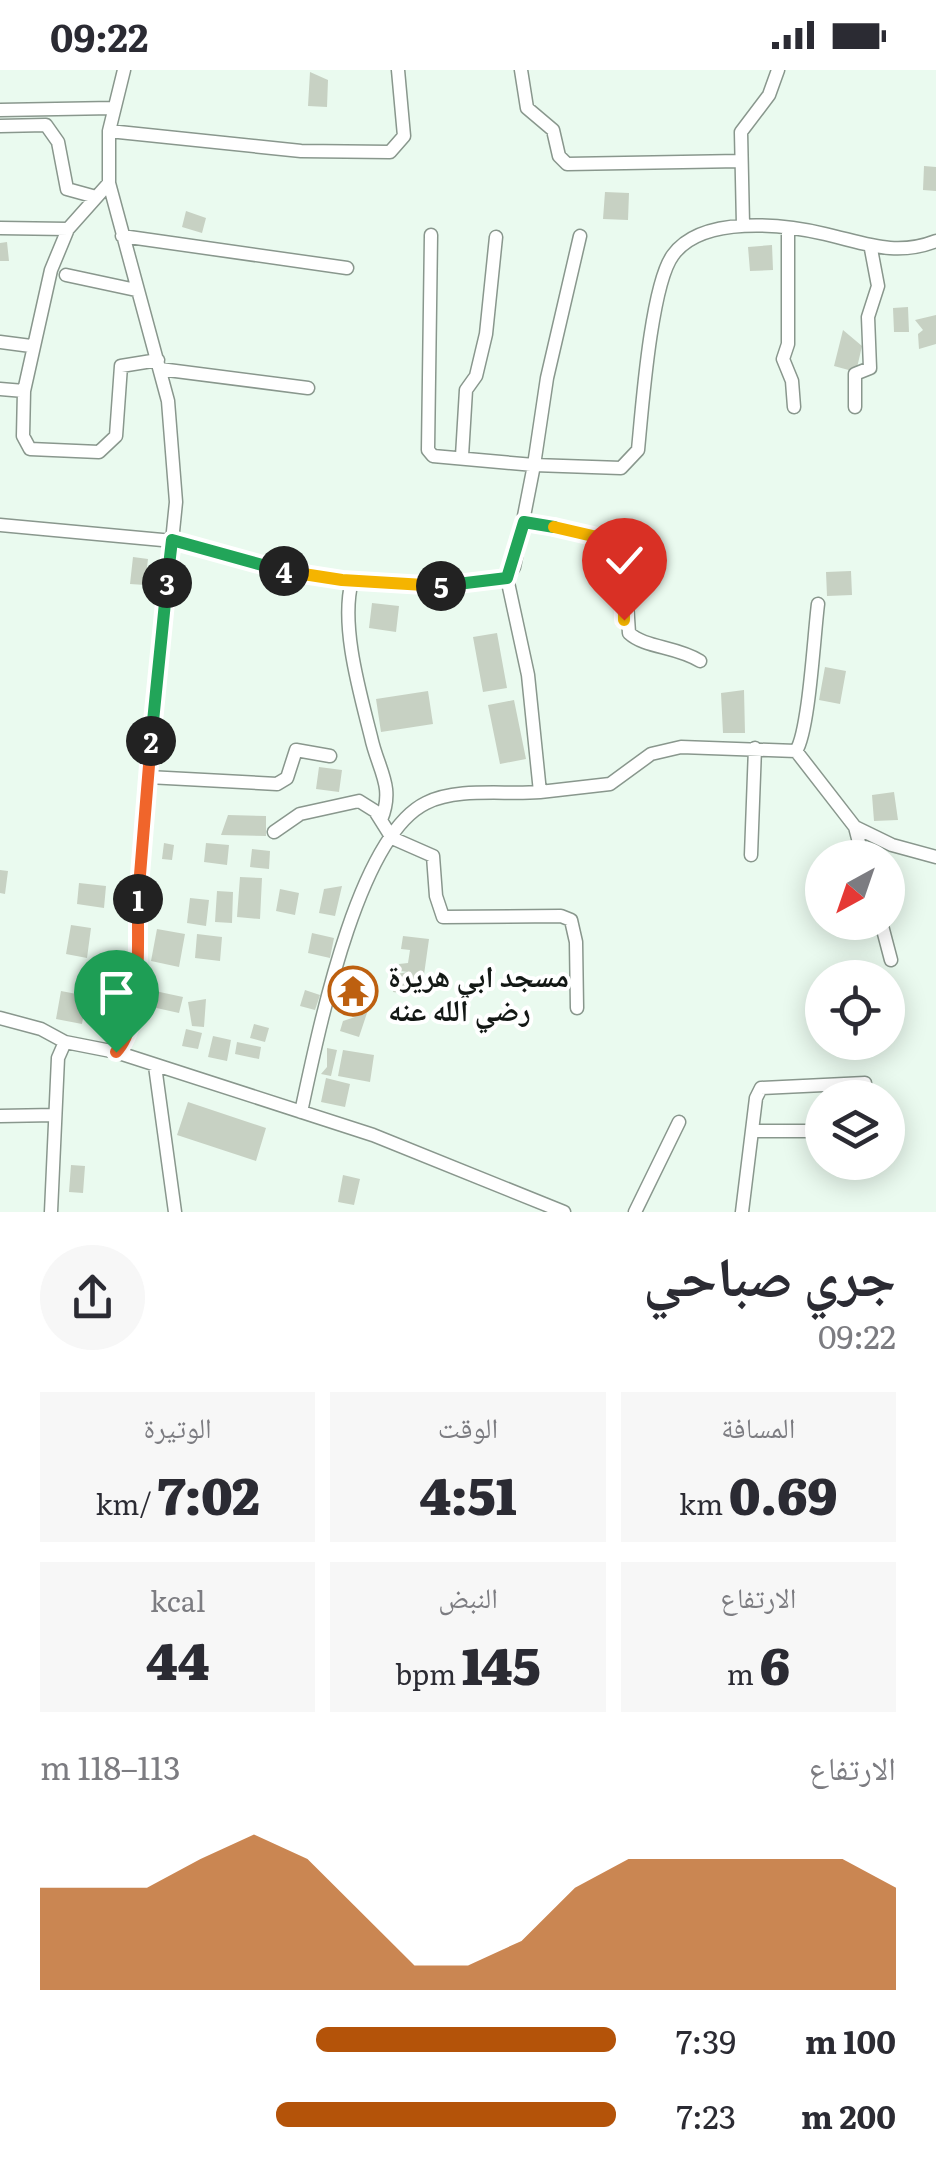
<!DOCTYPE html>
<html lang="ar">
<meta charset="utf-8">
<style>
:root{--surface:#fff;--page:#f7f7f7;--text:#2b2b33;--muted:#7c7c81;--accent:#b45309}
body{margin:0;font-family:Literata,"Noto Naskh Arabic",serif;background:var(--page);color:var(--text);direction:rtl;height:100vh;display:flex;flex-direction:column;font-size:38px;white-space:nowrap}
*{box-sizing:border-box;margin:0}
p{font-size:32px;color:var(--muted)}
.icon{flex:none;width:55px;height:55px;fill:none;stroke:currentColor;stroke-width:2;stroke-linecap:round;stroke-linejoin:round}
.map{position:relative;height:1142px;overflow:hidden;direction:ltr}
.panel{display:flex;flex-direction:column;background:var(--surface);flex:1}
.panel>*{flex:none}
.needle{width:65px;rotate:220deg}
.buttons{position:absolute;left:805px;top:770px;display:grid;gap:20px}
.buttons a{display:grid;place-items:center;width:100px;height:100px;border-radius:50%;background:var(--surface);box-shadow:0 5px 25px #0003;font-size:50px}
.pin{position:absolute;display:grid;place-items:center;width:85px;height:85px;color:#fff;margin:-102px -42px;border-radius:50% 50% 50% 0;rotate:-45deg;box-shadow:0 0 10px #0007}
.pin .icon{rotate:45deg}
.km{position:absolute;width:50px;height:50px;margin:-25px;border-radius:50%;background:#222;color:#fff;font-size:28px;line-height:50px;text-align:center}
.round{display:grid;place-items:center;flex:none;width:105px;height:105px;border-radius:52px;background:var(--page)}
.headline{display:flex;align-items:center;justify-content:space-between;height:170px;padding:0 40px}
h1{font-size:55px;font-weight:800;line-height:75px}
.stats{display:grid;grid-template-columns:repeat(3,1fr);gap:15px;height:170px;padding:10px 40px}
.stats div{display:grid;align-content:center;border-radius:0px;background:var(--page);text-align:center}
.stats b{font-size:50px;font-weight:800}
.stats small{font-size:28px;font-weight:400}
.stats p{font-size:28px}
.chart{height:280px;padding:20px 40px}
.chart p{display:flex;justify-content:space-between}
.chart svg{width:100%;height:180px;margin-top:10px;fill:var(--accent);opacity:.7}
ul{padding:0 40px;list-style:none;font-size:32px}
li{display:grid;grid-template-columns:160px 120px 1fr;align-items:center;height:75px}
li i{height:25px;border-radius:12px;background:var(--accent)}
.status{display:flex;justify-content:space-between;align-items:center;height:70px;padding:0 50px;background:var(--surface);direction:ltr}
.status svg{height:28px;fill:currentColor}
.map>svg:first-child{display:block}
.building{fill:#c7d1c3}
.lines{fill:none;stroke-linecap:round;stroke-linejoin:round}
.minor-casing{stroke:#89978d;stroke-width:15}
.minor{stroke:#fff;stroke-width:12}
.split-1-casing{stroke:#fff;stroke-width:20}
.split-2-casing{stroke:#fff;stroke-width:20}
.split-3-casing{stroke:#fff;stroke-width:20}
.split-4-casing{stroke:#fff;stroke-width:20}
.split-5-casing{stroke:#fff;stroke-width:20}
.split-6-casing{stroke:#fff;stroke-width:20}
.split-7-casing{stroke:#fff;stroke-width:20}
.split-1{stroke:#f0652b;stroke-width:12}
.split-2{stroke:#f0652b;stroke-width:12}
.split-3{stroke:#22a559;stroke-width:12}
.split-4{stroke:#22a559;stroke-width:12}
.split-5{stroke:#f5b400;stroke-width:12}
.split-6{stroke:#22a559;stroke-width:12}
.split-7{stroke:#f5b400;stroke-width:12}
.labels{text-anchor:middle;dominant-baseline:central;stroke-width:8;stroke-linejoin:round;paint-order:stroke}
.poi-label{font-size:30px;font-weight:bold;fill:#131815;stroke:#fff;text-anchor:start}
</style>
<div class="status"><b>09:22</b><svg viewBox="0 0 49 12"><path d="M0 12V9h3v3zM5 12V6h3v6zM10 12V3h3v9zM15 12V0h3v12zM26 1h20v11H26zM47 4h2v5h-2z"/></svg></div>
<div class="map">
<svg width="936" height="1142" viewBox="0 0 936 1142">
<rect width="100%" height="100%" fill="#eafaef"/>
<!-- building -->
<path class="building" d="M310 2 328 10 327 37 308 36Z
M924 96 936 97V121L923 120Z
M605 122 629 123 628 150 603 149Z
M186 141 206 148 202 163 182 157Z
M7 172 9 191H0V173Z
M772 175 773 200 750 201 748 177Z
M908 237 909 262H894L893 238Z
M936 245V274L919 279 918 264 923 260 915 250Z
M843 260 862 276 856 302 834 296Z
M133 487 148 489 145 515 130 514Z
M851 501 852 525 827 526 826 502Z
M372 533 399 536 396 562 369 558Z
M497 563 507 618 483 622 473 567Z
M825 597 846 601 840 634 819 630Z
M744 620 745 663H723L721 623Z
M428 621 433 654 381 662 376 629Z
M514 630 526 689 500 694 488 635Z
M319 697 342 700 339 722 316 719Z
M894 722 898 750 874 751 872 725Z
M228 745 266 746V766L221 765Z
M164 773 174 775 172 790 162 789Z
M206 773 229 775 227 795 204 792Z
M252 779 270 781 269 799 250 797Z
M0 800 8 801 5 824 0 823Z
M240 807 262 808 260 849 237 847Z
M79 813 106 816 104 838 77 834Z
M342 816 335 846 319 843 324 819Z
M280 819 299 823 295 845 276 841Z
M217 821 233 822 232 853 215 852Z
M190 828 209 830 206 856 187 853Z
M71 855 91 858 87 888 66 884Z
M157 859 185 864 179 897 151 891Z
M312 863 334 868 330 888 308 883Z
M197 864 222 867 220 891 195 888Z
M403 866 429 869 421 926 393 922 396 904 408 902 400 901 399 894 408 893 410 880 401 879Z
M94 902 115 904 113 938 92 936Z
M305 920 320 925 315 940 300 936Z
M61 921 87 926 82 954 56 949Z
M155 921 183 927 179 943 152 937Z
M350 924 371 931 359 967 340 961 343 951 355 947 343 943Z
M206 929 204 957 192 956 188 932Z
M254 954 269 958 265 972 250 968Z
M186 959 202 963 198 979 182 976Z
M213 966 231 970 227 991 208 987Z
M237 972 261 977 259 989 235 984Z
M327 978 337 980 331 1006 321 1004 327 997Z
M343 980 374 985 370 1012 338 1006Z
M326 1008 350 1014 345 1037 321 1032Z
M188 1032 266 1058 256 1091 177 1065Z
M71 1095 85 1096 83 1123 69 1122Z
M343 1105 360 1109 354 1135 338 1132Z"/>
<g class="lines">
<!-- minor casing -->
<g class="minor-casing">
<path id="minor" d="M521 0 527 38 553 60 559 86 567 94 740 91
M0 40 113 38
M0 56 46 55 58 72 67 119 96 127
M109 61 301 81 390 82 404 66 398 0
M743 155 741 62 769 25 778 0
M0 158 68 159
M788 158V274L783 289 792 311 794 337
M431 165 428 380 433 386 534 395 547 308 580 166
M122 166 347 198
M66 205 136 220
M0 272 31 276
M160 299 308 318
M0 319 24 321 51 200 68 159 109 113
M24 321 23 366 30 379 99 382 116 366 121 296 158 290
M855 337V304L870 298 868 247 878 216 871 179
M462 386 466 320 476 306 486 264 496 167
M524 451 623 473 629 563C645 578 676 576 700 591
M0 455 173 471 277 499 352 511 427 517 507 508 528 605 540 722 610 714 651 684 681 677 796 681 855 757 892 775 936 787
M507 508 514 497 534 395 621 398 638 380C642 339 651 214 673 185 702 145 783 154 825 164 865 173 895 187 936 171
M352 511C340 555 360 623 371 667 378 700 395 716 381 750
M796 681C809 661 814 565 818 534
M148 707 277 714 287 708 296 680 330 686
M855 757 863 788
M274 762 300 744 359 731 375 741 392 768 433 786 436 826 443 847 561 846 571 850 576 872 577 938
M751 785 755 678
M881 852 891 890
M0 948 41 959 65 972 116 982 373 1065 564 1142
M116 982 125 972 133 946 148 707 176 432 168 331 109 113V61L124 0
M155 996 175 1142
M301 1042C317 969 356 767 426 733 458 717 505 725 540 722
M0 1046 55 1045
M752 1061H822
M51 1142 58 988 65 972
M635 1142 679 1052
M742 1142 756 1028 761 1018 865 1013"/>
</g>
<!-- minor -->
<use href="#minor" class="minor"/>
</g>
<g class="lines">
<!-- split-1 casing -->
<g class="split-1-casing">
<path id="split-1" d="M116 982C144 953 137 869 138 829"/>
</g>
<!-- split-2 casing -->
<g class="split-2-casing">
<path id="split-2" d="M138 829 151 671"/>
</g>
<!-- split-3 casing -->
<g class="split-3-casing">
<path id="split-3" d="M151 671 167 513"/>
</g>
<!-- split-4 casing -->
<g class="split-4-casing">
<path id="split-4" d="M167 513 172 470 284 501"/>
</g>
<!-- split-5 casing -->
<g class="split-5-casing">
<path id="split-5" d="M284 501 342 510 441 516"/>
</g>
<!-- split-6 casing -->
<g class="split-6-casing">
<path id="split-6" d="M441 516 507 508 524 452 554 457"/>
</g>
<!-- split-7 casing -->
<g class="split-7-casing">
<path id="split-7" d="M554 457 623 473 624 550"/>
</g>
<!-- split-1 -->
<use href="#split-1" class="split-1"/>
<!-- split-2 -->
<use href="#split-2" class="split-2"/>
<!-- split-3 -->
<use href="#split-3" class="split-3"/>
<!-- split-4 -->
<use href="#split-4" class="split-4"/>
<!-- split-5 -->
<use href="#split-5" class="split-5"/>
<!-- split-6 -->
<use href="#split-6" class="split-6"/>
<!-- split-7 -->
<use href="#split-7" class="split-7"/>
</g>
<!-- icons -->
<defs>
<g id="temple-ring" transform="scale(2.5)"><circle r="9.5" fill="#fff" stroke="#bd6010" stroke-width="1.5"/><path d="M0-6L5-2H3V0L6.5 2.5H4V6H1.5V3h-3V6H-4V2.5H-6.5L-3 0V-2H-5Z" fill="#bd6010"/></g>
</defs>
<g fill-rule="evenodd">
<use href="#temple-ring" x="353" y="921"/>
</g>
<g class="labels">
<!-- poi labels -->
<g class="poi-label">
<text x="388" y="904">مسجد ابي هريرة<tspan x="388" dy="34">رضي الله عنه</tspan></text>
</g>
</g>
</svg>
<div class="buttons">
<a><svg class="needle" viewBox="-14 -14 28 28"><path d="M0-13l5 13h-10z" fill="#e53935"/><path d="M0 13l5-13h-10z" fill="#7c7c81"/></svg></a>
<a><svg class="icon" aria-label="locate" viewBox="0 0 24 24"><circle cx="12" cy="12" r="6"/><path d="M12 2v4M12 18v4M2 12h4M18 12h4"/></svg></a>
<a><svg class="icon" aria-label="layers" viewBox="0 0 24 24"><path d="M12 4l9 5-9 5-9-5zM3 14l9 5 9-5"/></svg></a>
</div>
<div class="pin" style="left:116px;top:982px;background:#1e9e55"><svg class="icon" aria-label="arrive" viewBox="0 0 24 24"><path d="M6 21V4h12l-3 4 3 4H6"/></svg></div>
<div class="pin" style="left:624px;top:550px;background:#d93025"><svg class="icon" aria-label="check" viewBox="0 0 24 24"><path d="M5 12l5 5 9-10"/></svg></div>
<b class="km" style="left:138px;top:829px">1</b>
<b class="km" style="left:151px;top:671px">2</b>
<b class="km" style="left:167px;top:513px">3</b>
<b class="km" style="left:284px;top:501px">4</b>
<b class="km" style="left:441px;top:516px">5</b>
</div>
<section class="panel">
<div class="headline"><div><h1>جري صباحي</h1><p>09:22</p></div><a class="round"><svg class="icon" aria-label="share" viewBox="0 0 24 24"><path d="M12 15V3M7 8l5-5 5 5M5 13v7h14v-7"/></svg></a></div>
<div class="stats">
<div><p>المسافة</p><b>0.69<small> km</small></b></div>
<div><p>الوقت</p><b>4:51</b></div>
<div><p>الوتيرة</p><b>7:02<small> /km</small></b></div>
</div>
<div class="stats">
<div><p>الارتفاع</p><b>6<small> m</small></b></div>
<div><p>النبض</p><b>145<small> bpm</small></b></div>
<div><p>kcal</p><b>44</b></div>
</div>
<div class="chart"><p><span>الارتفاع</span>113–118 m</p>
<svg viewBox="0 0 160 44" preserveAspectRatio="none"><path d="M0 44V19L10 19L20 19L30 12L40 6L50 12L60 25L70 38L80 38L90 32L100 19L110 12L120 12L130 12L140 12L150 12L160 19V44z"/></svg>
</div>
<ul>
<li><b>100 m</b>7:39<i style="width:52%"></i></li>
<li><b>200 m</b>7:23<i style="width:59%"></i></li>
</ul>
</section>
